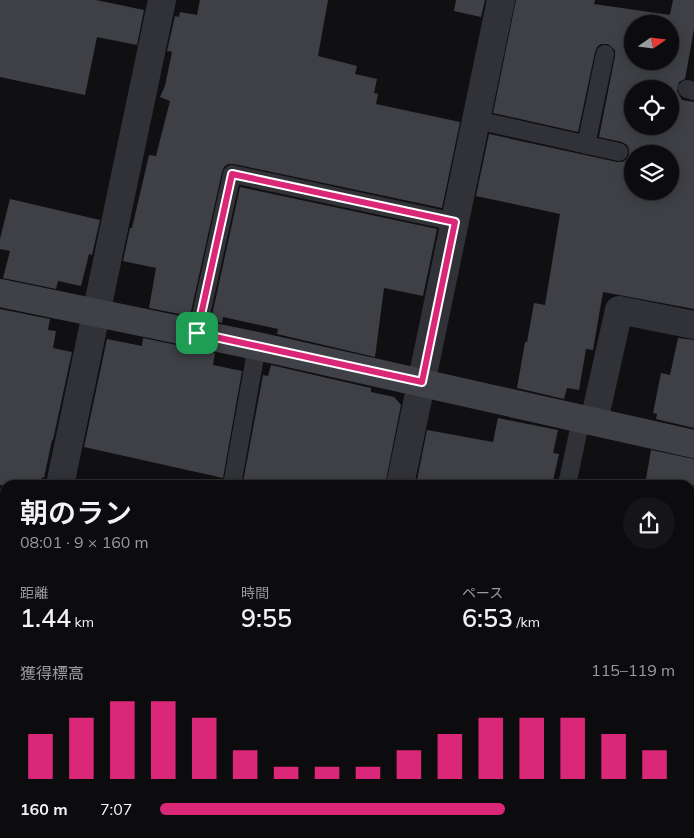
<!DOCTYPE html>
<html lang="ja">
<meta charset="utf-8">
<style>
:root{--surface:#0c0c0e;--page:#151517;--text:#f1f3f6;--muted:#9a9b9e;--line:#2c2c2e;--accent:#db2777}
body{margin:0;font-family:Mulish,"Noto Sans JP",sans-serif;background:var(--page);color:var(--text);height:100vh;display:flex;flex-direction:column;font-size:19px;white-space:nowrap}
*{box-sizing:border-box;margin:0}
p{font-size:16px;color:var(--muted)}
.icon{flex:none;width:28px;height:28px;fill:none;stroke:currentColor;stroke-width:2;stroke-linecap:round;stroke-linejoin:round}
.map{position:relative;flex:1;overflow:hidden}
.panel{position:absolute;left:0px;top:480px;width:695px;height:359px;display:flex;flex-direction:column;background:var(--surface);border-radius:15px 15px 0 0;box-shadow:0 2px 12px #0003,0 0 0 1px var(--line)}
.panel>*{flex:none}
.needle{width:32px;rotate:76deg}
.tools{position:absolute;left:624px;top:15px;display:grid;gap:10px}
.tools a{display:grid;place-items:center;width:55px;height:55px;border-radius:50%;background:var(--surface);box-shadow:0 2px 12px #0003,0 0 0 1px var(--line);font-size:25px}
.pin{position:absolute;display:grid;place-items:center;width:42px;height:42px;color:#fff;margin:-21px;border-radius:10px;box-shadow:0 2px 8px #0006}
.round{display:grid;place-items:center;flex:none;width:52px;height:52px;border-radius:26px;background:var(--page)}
.summary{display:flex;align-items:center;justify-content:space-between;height:85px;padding:0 20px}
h1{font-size:28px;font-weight:600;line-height:38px}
.stats{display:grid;grid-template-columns:repeat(3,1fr);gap:8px;height:85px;padding:5px 20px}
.stats div{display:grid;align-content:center}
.stats b{font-size:25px;font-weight:600}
.stats small{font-size:14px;font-weight:400}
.stats p{font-size:14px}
.chart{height:140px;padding:10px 20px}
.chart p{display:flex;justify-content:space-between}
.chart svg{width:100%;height:90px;margin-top:5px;stroke:var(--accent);stroke-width:6}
ul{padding:0 20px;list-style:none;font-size:16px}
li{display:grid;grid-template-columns:80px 60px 1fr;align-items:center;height:38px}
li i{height:12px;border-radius:6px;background:var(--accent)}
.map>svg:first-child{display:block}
.building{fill:#3f4045;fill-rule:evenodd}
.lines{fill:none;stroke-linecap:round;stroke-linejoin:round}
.lane{stroke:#313237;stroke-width:18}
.street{stroke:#313237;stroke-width:28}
.secondary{stroke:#3f4147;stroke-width:28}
.primary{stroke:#4d4f56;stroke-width:28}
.route-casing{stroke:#fff;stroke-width:10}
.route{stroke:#db2777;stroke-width:6}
</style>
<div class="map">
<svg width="694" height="838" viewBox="0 0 694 838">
<rect width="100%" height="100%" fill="#101012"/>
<!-- building -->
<path class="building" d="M0 0H96L144 10 137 45 97 37 85 95 0 77Z
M200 0H328L318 56 357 66 355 74 377 79 374 93 378 94 376 104 460 122 442 208 234 164H228L224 167 222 172 190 316 149 308 156 268 123 261 130 228H132L149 155 156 156 170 101 160 97 165 86 172 52 167 51 175 16 179 17 180 12 197 15Z
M456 0H485L481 17 454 11Z
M516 0H595L594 4 670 15 673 0H694V29L685 79 679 82 677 91 682 100 694 102V309L603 292 593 350 586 349 579 390 567 388 564 399 517 388 525 342H527L534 303 545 305 560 214 476 196 489 134 617 162H622L626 160 629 155V149L627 145 622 142 599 137 615 56V50L608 44H601L597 47 595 52 578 132 493 113ZM632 24H670V61H632ZM632 89H670V126H632ZM632 154H670V191H632Z
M240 187 437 229 423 296 384 288 375 357 277 334 278 329 223 317 222 323 211 320Z
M10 199 100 220 92 255 89 254 81 286 58 281 56 289 3 278 10 251 0 249V239Z
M0 309 50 319 48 330 56 331 53 348 72 352 53 440H52L44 478 42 477 40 485H0Z
M143 338 215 353 213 365 242 371 223 478 84 447 107 339 142 346Z
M678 338 694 340V428L656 419 657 414 653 413 661 373 670 375Z
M271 365 371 388V392L394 397 401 405 385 485H257L243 482 263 375 268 376Z
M498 418 558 430 553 453 559 454 552 485H416L427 430 493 442Z
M651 450 694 459V485H645Z"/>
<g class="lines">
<!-- lane -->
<path class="lane" d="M687 89 694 91
M477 120 619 152
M586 145 605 54
M197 333 232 174 455 222
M232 485 257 346
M567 485 581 419
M0 520 5 521"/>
<!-- street -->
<path class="street" d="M594 421 619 310 694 325
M60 485 162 0
M400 485 501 0
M0 762 5 739"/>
<!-- secondary -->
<path class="secondary" d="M0 293 257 346 694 444
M690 701 694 681
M662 838 663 834"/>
<!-- primary -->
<path class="primary" d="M0 777 5 778
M0 821 5 822
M86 834 115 838
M388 834 415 838"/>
</g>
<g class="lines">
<!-- route casing -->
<g class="route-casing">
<path id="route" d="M232 174 455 222 422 382 197 333Z"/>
</g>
<!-- route -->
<use href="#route" class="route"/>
</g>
</svg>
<div class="tools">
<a><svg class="needle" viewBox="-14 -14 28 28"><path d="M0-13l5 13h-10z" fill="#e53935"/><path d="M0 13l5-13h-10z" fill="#9a9b9e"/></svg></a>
<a><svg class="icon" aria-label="locate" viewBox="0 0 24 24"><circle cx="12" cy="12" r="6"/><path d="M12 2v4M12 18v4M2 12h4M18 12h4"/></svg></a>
<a><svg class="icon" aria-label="layers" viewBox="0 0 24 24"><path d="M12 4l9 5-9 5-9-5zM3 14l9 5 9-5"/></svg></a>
</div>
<div class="pin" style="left:197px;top:333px;background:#1e9e55"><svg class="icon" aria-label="arrive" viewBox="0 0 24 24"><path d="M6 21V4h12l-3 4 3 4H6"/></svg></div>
<section class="panel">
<div class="summary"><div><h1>朝のラン</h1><p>08:01 · 9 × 160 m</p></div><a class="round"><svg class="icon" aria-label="share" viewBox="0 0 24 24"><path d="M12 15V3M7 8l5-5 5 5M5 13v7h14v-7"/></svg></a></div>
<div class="stats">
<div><p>距離</p><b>1.44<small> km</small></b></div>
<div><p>時間</p><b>9:55</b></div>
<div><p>ペース</p><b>6:53<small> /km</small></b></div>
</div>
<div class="chart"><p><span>獲得標高</span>115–119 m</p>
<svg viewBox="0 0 160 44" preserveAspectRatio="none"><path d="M5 44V22M15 44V14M25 44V6M35 44V6M45 44V14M55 44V30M65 44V38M75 44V38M85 44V38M95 44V30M105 44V22M115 44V14M125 44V14M135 44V14M145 44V22M155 44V30"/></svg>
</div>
<ul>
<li><b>160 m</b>7:07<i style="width:67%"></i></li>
</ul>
</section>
</div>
